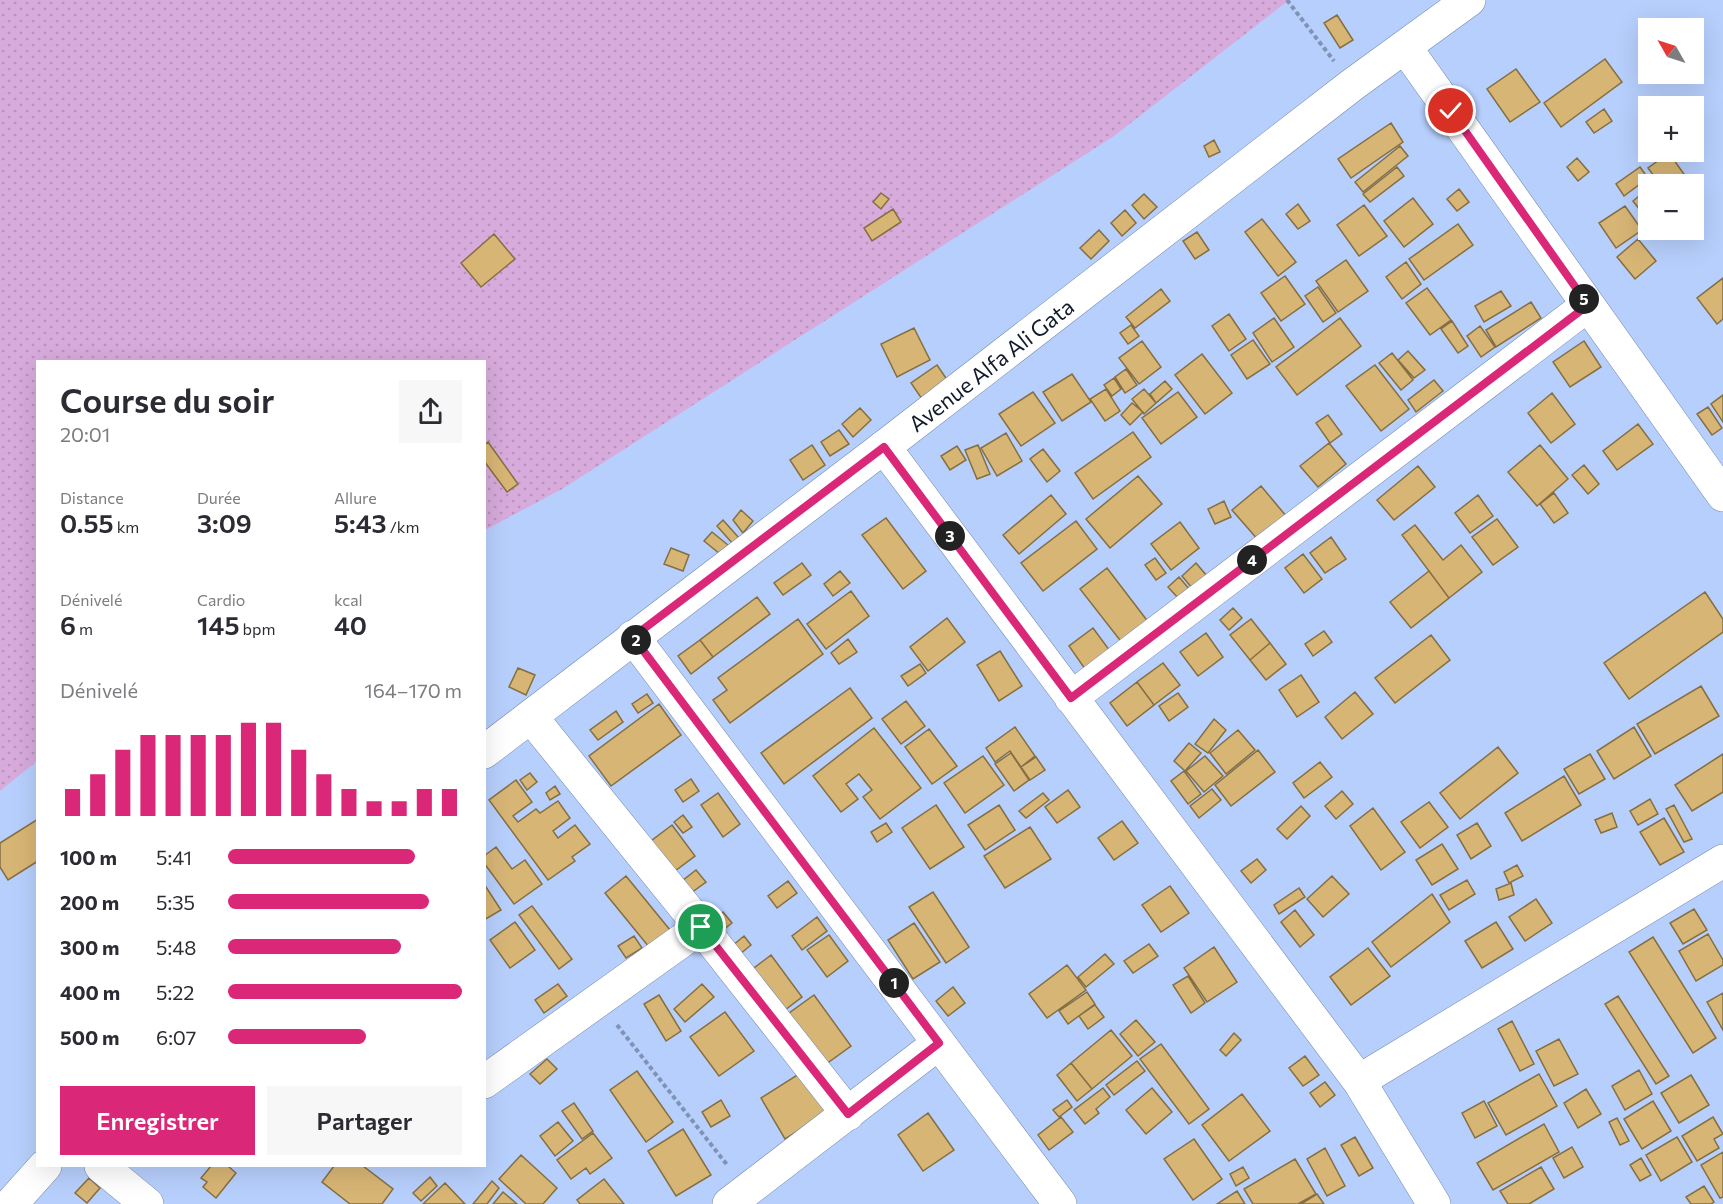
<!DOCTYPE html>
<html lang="fr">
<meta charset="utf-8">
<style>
:root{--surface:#fff;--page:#f7f7f7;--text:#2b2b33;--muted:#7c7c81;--accent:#db2777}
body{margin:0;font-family:Commissioner,sans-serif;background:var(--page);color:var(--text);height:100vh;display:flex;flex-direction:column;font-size:22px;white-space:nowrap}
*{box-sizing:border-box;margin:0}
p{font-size:20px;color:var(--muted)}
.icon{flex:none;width:33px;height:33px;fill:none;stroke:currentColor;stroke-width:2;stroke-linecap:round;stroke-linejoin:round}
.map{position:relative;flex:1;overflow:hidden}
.side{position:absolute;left:36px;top:360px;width:450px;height:807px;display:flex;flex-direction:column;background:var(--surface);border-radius:0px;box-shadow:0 6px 24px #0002}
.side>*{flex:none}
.needle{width:39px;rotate:309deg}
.tools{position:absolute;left:1638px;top:18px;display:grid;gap:12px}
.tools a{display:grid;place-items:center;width:66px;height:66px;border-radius:0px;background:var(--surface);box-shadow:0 6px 24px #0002;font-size:30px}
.pin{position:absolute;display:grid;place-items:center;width:51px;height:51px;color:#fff;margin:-26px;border:3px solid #fff;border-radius:50%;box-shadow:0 2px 6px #0007}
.km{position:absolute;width:30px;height:30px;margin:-15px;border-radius:50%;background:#222;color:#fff;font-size:16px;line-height:30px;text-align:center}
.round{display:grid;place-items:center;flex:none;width:63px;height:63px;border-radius:0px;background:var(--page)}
.head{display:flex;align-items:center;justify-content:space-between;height:102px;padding:0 24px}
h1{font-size:33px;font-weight:600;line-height:45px}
.figures{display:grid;grid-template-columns:repeat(3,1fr);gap:9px;height:102px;padding:6px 24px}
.figures div{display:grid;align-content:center}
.figures b{font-size:26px;font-weight:600}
.figures small{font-size:16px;font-weight:400}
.figures p{font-size:16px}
.chart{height:168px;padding:12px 24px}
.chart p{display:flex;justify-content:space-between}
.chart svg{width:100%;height:108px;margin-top:6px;stroke:var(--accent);stroke-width:6}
.primary-button{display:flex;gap:12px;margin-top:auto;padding:12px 24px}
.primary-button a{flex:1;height:69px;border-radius:0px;background:var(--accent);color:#fff;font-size:24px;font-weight:600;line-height:69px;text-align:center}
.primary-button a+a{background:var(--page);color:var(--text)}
ul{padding:0 24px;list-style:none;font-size:20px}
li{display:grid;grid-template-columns:96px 72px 1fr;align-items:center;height:45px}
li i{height:15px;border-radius:8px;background:var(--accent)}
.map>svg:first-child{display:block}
.garden{fill:url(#garden-dots)}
.building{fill:#d7b575;stroke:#856e41;stroke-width:1.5}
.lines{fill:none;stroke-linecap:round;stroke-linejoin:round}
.minor-casing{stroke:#7187b1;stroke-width:34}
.tertiary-casing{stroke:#7187b1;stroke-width:34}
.path{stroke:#8092b6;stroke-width:4;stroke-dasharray:4.5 3;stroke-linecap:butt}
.minor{stroke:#fff;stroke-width:33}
.tertiary{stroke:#fff;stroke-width:33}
.route-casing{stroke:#fff;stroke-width:12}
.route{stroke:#db2777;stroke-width:8}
.labels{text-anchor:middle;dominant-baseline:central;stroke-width:5;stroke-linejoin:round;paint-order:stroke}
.street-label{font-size:22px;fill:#131b2b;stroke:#e7effd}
</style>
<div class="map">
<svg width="1723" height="1204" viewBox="0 0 1723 1204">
<defs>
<pattern id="garden-dots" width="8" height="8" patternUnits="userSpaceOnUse" patternTransform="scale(1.5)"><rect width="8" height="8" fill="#d7abdb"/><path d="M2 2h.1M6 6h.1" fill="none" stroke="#b893bc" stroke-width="1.8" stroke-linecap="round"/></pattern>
</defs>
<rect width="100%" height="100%" fill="#b7cffc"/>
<!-- garden -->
<path class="garden" d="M0 0H1289L1114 136 562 489 485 530 484 362H38L37 761 0 791Z"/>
<!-- building -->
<path class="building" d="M1337 15 1353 40 1340 48 1324 23Z
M1605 59 1622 82 1561 127 1544 103Z
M1516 69 1540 102 1510 122 1487 89Z
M1604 109 1612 121 1594 133 1586 122Z
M1391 123 1403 142 1351 178 1338 159Z
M1214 140 1220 152 1209 157 1204 146Z
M1400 146 1408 156 1363 192 1355 182Z
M1669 153 1691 184H1660L1648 168Z
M1577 158 1589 172 1578 181 1567 167Z
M1397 167 1404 176 1370 202 1363 194Z
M1640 167 1648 178 1624 196 1616 184Z
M1459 189 1469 202 1457 211 1447 199Z
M1644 192 1648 197V211L1644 215 1633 201Z
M881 193 889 199 881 209 873 202Z
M1144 194 1157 207 1144 219 1132 205Z
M1413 198 1433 224 1404 247 1384 221Z
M1298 204 1310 221 1298 229 1286 214Z
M1364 205 1387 236 1359 256 1337 225Z
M1625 206 1642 230 1616 248 1599 223Z
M893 209 901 222 872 241 864 228Z
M1125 210 1136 223 1122 236 1111 223Z
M1262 219 1296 262 1278 276 1245 232Z
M1458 224 1473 245 1424 280 1409 259Z
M1099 230 1109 241 1091 259 1080 248Z
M1197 232 1209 250 1195 259 1183 241Z
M494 234 515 259 481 287 461 263Z
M1638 239 1656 261 1635 279 1617 257Z
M1346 260 1368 291 1338 312 1316 281Z
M1406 262 1421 284 1402 299 1386 277Z
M1285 276 1305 304 1281 321 1261 293Z
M1723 278V319L1717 324 1697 298Z
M1318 287 1336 313 1323 322 1305 296Z
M1427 288 1451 320 1430 335 1406 303Z
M1161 289 1170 301 1135 328 1126 317Z
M1501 291 1511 306 1484 322 1475 306Z
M1531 302 1541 318 1496 347 1486 330Z
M1229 314 1246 339 1229 351 1212 326Z
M1274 318 1294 347 1272 362 1253 333Z
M1340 318 1361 346 1297 395 1276 367Z
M1452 321 1468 346 1458 353 1441 329Z
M1131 325 1139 336 1128 344 1120 333Z
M1480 326 1495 347 1481 357 1467 336Z
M914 328 930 360 897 377 881 344Z
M1253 340 1270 364 1247 379 1231 355Z
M1142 341 1161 367 1139 384 1119 358Z
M1584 341 1601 367 1570 387 1553 362Z
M1408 351 1425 370 1414 378 1398 360Z
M1392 353 1413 380 1401 390 1379 363Z
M1202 354 1232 393 1205 414 1175 375Z
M937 365 948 381 922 399 911 383Z
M1375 365 1409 409 1381 431 1346 386Z
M1126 369 1137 385 1125 393 1115 377Z
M1072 374 1091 402 1062 421 1043 392Z
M1114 378 1121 389 1112 396 1104 385Z
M1434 380 1443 391 1416 412 1408 400Z
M1165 381 1172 389 1156 403 1150 394Z
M1106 389 1120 411 1105 421 1090 399Z
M1144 389 1156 403 1144 414 1132 399Z
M1033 392 1055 423 1021 446 999 414Z
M1178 392 1197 417 1161 444 1142 418Z
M1552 393 1575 424 1551 443 1528 413Z
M1723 395V422L1711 404Z
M1132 403 1143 412 1130 425 1121 415Z
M1708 407 1722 428 1712 435 1697 414Z
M860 408 871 420 853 437 842 424Z
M1328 415 1342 434 1330 443 1316 423Z
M1638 424 1653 444 1617 470 1603 451Z
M839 430 849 444 830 456 821 442Z
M1133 432 1151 457 1093 499 1075 473Z
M1006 433 1022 461 997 476 981 448Z
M488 442 518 484 507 492 484 461V445Z
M1329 443 1346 464 1318 487 1300 466Z
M812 445 825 465 803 480 790 460Z
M978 445 990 474 977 479 965 450Z
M1540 445 1568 479 1537 506 1508 472Z
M957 446 966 460 950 470 941 456Z
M1043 449 1060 471 1047 482 1030 459Z
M1584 465 1599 484 1588 494 1572 475Z
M1418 466 1435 487 1394 520 1377 500Z
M1138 476 1162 504 1110 548 1086 519Z
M1261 486 1287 517 1259 541 1232 510Z
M1554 493 1568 513 1554 523 1540 504Z
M1051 495 1066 514 1019 554 1003 535Z
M1478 495 1493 516 1470 533 1455 513Z
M1224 501 1231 517 1215 524 1208 509Z
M741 510 753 521 743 533 733 520Z
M886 518 926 571 903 589 862 535Z
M1497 519 1518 547 1493 565 1472 537Z
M723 520 739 538 733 544 717 526Z
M1076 521 1097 549 1043 591 1021 563Z
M1180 522 1199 548 1171 570 1151 544Z
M1415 525 1443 560 1461 545 1482 572 1449 598 1402 535Z
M712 532 728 545 720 554 704 541Z
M1331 537 1346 559 1325 573 1310 553Z
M671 548 689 555 683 571 664 564Z
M1303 554 1322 579 1304 593 1285 568Z
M1155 558 1166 573 1156 580 1145 565Z
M802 563 811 575 783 595 774 583Z
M1196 563 1207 576 1192 588 1182 576Z
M1107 568 1149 623 1123 644 1080 589Z
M840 571 850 583 833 596 824 584Z
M1429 571 1449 598 1411 628 1390 602Z
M1179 577 1190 590 1179 599 1168 587Z
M851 591 869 616 826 649 807 624Z
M1705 592 1723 619V632L1629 699 1604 663Z
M757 597 770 614 713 657 700 640Z
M1233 608 1242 618 1229 630 1220 620Z
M947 618 965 642 928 671 910 647Z
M798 619 823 654 730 723 713 700 727 690 718 678Z
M1251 619 1270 643 1250 660 1230 635Z
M1093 628 1110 651 1085 669 1069 646Z
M1324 631 1332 642 1313 656 1305 644Z
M1206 633 1223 657 1198 676 1180 652Z
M1431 635 1450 660 1395 703 1375 678Z
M848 639 857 652 839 664 831 653Z
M700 640 713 657 691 674 678 656Z
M1270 643 1286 664 1266 680 1250 660Z
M1000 651 1022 686 999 701 977 665Z
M1163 663 1180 685 1154 705 1137 682Z
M920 664 926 673 908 686 901 676Z
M518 668 535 675 526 695 509 687Z
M1301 675 1319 702 1297 717 1279 690Z
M1137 682 1154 705 1127 726 1110 703Z
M1701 686 1719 716 1655 754 1637 724Z
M850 688 872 718 784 784 761 753Z
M1355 692 1373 714 1342 739 1325 717Z
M1178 693 1188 707 1169 721 1159 706Z
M647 694 653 703 638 713 632 704Z
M906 701 925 726 901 744 882 719Z
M659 704 681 735 611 786 589 756Z
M616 711 623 722 598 740 590 730Z
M1214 719 1226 730 1208 753 1195 744Z
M1015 727 1035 756 1021 767 1010 751 995 762 986 748Z
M1634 727 1651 756 1614 779 1597 751Z
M874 728 921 788 880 819 863 797 872 790 859 774 846 784 858 799 841 812 813 776Z
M929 729 957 766 932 784 905 747Z
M1238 730 1255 750 1226 774 1210 753Z
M1189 743 1201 753 1185 771 1174 761Z
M1498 747 1518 773 1460 819 1440 793Z
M1258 750 1275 772 1231 806 1215 785Z
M1011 753 1029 780 1014 791 995 764Z
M1590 754 1605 779 1579 794 1564 769Z
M1723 754V792L1692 811 1675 785Z
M983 756 1004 785 965 813 944 783Z
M1205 756 1223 776 1204 792 1186 771Z
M1036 757 1045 770 1030 780 1021 767Z
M1320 762 1332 777 1304 798 1293 783Z
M1184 771 1201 794 1188 804 1171 781Z
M530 773 537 782 527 790 520 780Z
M1564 776 1581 805 1522 841 1505 813Z
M691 779 699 791 683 802 675 790Z
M516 780 532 802 513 816 518 822 536 809 540 813 558 801 570 818 553 831 558 838 575 825 590 844 572 857 575 861 548 880 489 800Z
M555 786 560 794 550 800 546 793Z
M1212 789 1221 800 1199 818 1190 806Z
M1068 790 1080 807 1057 823 1045 807Z
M1342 791 1353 804 1336 819 1325 806Z
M718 793 740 824 723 837 701 805Z
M1043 793 1049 800 1026 818 1019 811Z
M1650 799 1658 814 1638 825 1630 811Z
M1429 802 1448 827 1420 848 1401 822Z
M936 805 964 847 930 869 902 828Z
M999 805 1015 830 985 850 968 825Z
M1674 805 1692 839 1684 842 1666 809Z
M1301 806 1310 816 1287 839 1277 829Z
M1373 808 1405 852 1381 870 1350 826Z
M1612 813 1617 827 1601 833 1595 820Z
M683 815 692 827 683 833 674 822Z
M1664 818 1684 852 1660 865 1640 832Z
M38 819V861L8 880 0 867V843Z
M1122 821 1138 843 1114 860 1098 838Z
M886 823 892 832 877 842 871 832Z
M1477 823 1491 846 1471 859 1457 835Z
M672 825 695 856 675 871 651 841Z
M1030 827 1051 859 1005 888 984 856Z
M1442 844 1458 869 1432 885 1416 860Z
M496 847 512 869 525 860 542 884 514 904 484 863V856Z
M1257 859 1266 870 1251 883 1241 871Z
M1517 865 1523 876 1509 883 1504 872Z
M696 870 706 882 691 893 682 881Z
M626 876 670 930 649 947 605 893Z
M1332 876 1349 894 1323 917 1307 899Z
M1467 880 1475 894 1449 910 1440 895Z
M788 881 797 893 777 908 768 896Z
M1511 883 1514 895 1499 900 1496 889Z
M484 884 501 910 484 920Z
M1170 886 1189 913 1161 932 1142 905Z
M1299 888 1305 897 1279 914 1274 905Z
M933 892 969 947 946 963 909 907Z
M1432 894 1450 922 1391 967 1372 942Z
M1536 899 1552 923 1525 941 1509 917Z
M532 906 572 959 559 969 519 915Z
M1694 909 1707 930 1683 944 1670 923Z
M1295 910 1314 935 1300 947 1281 922Z
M723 912 732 923 719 933 710 921Z
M817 917 827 931 802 950 792 936Z
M515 922 535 950 510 968 490 940Z
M1496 922 1513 949 1482 968 1465 941Z
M914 923 940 962 913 979 888 940Z
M1708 934 1723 960V965L1696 981 1679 951Z
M829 935 848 961 827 977 807 950Z
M634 936 642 948 626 958 618 946Z
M744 936 751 945 739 955 732 946Z
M1653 937 1716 1038 1693 1053 1629 952Z
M1149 944 1158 956 1133 973 1124 961Z
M1214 947 1237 982 1207 1002 1184 968Z
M1368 948 1390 976 1351 1005 1330 977Z
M1105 954 1114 964 1086 987 1078 977Z
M771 955 802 997 781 1013 750 971Z
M1067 965 1086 990 1047 1018 1029 994Z
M1188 976 1205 1003 1191 1013 1173 985Z
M558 984 567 996 544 1013 535 1000Z
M702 984 714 997 685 1022 674 1009Z
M953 987 965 1003 948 1016 936 1001Z
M1087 992 1095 1004 1068 1024 1059 1011Z
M1723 993V1030L1707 1002Z
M659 995 681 1031 666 1041 644 1004Z
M814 995 851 1046 822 1067 785 1016Z
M1618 996 1669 1076 1656 1084 1605 1004Z
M1095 1005 1104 1017 1088 1029 1079 1016Z
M725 1012 754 1051 719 1076 690 1037Z
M1136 1020 1155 1042 1138 1056 1120 1034Z
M1512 1021 1534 1064 1520 1071 1498 1029Z
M1111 1030 1132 1056 1092 1089 1071 1063Z
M1234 1033 1241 1040 1226 1056 1220 1050Z
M1559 1039 1578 1074 1554 1086 1536 1051Z
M1161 1044 1209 1109 1189 1124 1140 1059Z
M1305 1056 1319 1075 1303 1086 1289 1068Z
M547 1059 557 1069 540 1084 530 1074Z
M1137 1061 1145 1071 1114 1095 1106 1085Z
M1071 1063 1092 1089 1077 1101 1057 1075Z
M1639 1070 1652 1094 1625 1110 1612 1086Z
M637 1071 673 1122 646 1142 610 1090Z
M802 1072 827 1113 785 1139 761 1098Z
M1539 1074 1557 1106 1506 1135 1488 1103Z
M1691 1075 1709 1105 1679 1123 1661 1093Z
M1325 1082 1335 1095 1320 1107 1310 1093Z
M1103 1088 1110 1097 1096 1109 1099 1113 1085 1124 1074 1110Z
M1152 1088 1172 1112 1146 1134 1126 1110Z
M1586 1089 1601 1114 1578 1128 1564 1103Z
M1242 1094 1270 1131 1229 1161 1202 1125Z
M721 1100 730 1116 711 1127 702 1112Z
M1067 1100 1072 1107 1059 1117 1053 1110Z
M1484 1101 1497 1126 1475 1138 1462 1113Z
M1653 1101 1671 1131 1642 1149 1624 1119Z
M574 1103 593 1131 582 1139 562 1111Z
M928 1113 954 1150 923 1171 898 1135Z
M1061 1117 1073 1132 1049 1150 1038 1135Z
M1713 1117 1723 1134 1714 1139 1719 1148 1697 1161 1682 1136Z
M1617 1118 1629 1141 1620 1145 1609 1122Z
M558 1122 573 1141 555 1156 540 1136Z
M1544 1124 1559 1152 1493 1190 1477 1163Z
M683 1129 711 1175 676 1196 648 1151Z
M593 1133 612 1158 590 1174 586 1168 571 1179 557 1160Z
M1355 1137 1373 1168 1359 1176 1341 1145Z
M1677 1137 1692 1162 1661 1181 1646 1155Z
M1194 1139 1222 1179 1193 1200 1164 1159Z
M1572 1147 1583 1167 1564 1178 1553 1158Z
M1325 1148 1345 1186 1327 1196 1307 1159Z
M1723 1152V1197L1720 1198 1701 1165Z
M521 1155 557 1188 543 1204H526L499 1179Z
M1641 1158 1651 1175 1640 1181 1630 1165Z
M1295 1159 1316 1194 1298 1204H1253L1244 1189Z
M211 1166H231L229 1167 236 1173 216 1198 203 1187 207 1182 201 1178Z
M334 1166H363L393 1189 382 1204H350L322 1182Z
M1243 1167 1249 1178 1236 1186 1230 1174Z
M1541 1167 1554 1189 1529 1204H1508L1500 1191Z
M430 1177 437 1186 421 1201 413 1193Z
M89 1178 100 1188 87 1203 75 1193Z
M604 1179 624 1204H580L577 1200Z
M492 1181 499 1188 487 1204H473Z
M445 1183 465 1204H423Z
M1704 1186 1714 1202 1711 1204H1691L1686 1197Z
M1237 1191 1245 1204H1217Z
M503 1192 517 1204H493Z
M1317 1194 1324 1204H1301Z"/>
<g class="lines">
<!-- minor casing -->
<g class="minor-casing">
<path id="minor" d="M1405 47 1723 495
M884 447 1359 1081 1434 1204
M633 637 1060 1204
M1071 698 1588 305
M531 717 701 927 848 1114
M1359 1081 1723 861
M484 1082 701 927
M101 1166 147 1204
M729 1204 939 1043"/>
</g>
<!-- tertiary casing -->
<g class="tertiary-casing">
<g id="tertiary">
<path id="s1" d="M484 752 884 447 1352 85 1469 0"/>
<path d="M11 1204 45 1166"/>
</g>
</g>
<!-- path -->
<path class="path" d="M1287 0 1334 61
M617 1025 728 1166"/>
<!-- minor -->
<use href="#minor" class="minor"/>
<!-- tertiary -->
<use href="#tertiary" class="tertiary"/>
</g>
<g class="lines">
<!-- route casing -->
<g class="route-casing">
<path id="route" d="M701 927 848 1114 939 1043 633 637 884 447 1071 698 1588 305 1451 111"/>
</g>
<!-- route -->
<use href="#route" class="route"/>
</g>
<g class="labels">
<!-- street labels -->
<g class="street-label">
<text stroke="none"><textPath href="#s1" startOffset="638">Avenue Alfa Ali Gata</textPath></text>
</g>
</g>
</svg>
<div class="tools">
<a><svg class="needle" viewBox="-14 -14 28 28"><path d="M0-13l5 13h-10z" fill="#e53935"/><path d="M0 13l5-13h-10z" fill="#7c7c81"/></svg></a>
<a>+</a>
<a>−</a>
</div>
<div class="pin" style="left:701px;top:927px;background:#1e9e55"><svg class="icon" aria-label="arrive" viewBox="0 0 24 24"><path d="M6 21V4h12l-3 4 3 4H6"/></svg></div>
<div class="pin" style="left:1451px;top:111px;background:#d93025"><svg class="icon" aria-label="check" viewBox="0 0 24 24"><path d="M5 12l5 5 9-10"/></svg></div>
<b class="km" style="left:894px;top:983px">1</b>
<b class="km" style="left:636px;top:640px">2</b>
<b class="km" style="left:950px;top:536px">3</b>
<b class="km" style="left:1252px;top:560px">4</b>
<b class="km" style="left:1584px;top:299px">5</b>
<section class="side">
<div class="head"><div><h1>Course du soir</h1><p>20:01</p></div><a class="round"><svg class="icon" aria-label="share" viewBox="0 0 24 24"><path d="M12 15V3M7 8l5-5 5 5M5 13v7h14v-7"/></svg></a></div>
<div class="figures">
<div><p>Distance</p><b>0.55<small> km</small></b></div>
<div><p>Durée</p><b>3:09</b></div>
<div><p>Allure</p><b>5:43<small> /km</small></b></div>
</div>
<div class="figures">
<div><p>Dénivelé</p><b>6<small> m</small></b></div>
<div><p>Cardio</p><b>145<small> bpm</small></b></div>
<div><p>kcal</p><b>40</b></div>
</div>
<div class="chart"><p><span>Dénivelé</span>164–170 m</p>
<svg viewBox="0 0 160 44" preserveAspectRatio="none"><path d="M5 44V33M15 44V27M25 44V17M35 44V11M45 44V11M55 44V11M65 44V11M75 44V6M85 44V6M95 44V17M105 44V27M115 44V33M125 44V38M135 44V38M145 44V33M155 44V33"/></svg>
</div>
<ul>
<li><b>100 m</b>5:41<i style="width:80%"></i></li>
<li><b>200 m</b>5:35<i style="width:86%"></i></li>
<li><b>300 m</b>5:48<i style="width:74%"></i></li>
<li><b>400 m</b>5:22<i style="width:100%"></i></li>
<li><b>500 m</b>6:07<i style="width:59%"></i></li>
</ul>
<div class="primary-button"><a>Enregistrer</a><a>Partager</a></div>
</section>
</div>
